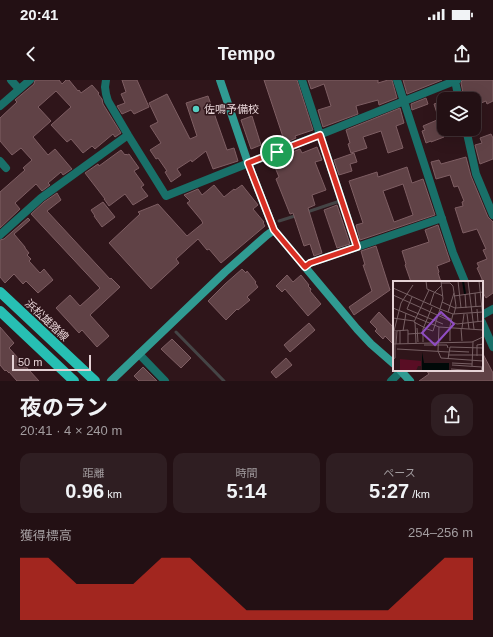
<!DOCTYPE html>
<html lang="ja">
<meta charset="utf-8">
<style>
:root{--surface:#231014;--page:#2f1e22;--text:#f1f3f6;--muted:#a39da0;--line:#403034;--accent:#d93025}
body{margin:0;font-family:Arial,"Noto Sans JP",sans-serif;background:var(--page);color:var(--text);height:100vh;display:flex;flex-direction:column;font-size:15px;white-space:nowrap}
*{box-sizing:border-box;margin:0}
p{font-size:13px;color:var(--muted)}
.icon{flex:none;width:22px;height:22px;fill:none;stroke:currentColor;stroke-width:2;stroke-linecap:round;stroke-linejoin:round}
.map{position:relative;height:301px;overflow:hidden}
.details{display:flex;flex-direction:column;background:var(--surface);flex:1}
.details>*{flex:none}
.buttons{position:absolute;left:437px;top:12px;display:grid;gap:8px}
.buttons a{display:grid;place-items:center;width:44px;height:44px;border-radius:8px;background:var(--surface);box-shadow:0 4px 16px #0002,0 0 0 1px var(--line);font-size:20px}
.scale{position:absolute;left:12px;bottom:10px;width:79px;box-sizing:border-box;padding-left:4px;border:2px solid #e5d2d5;border-top:0;font-size:11px;line-height:14px;white-space:nowrap;color:#e5d2d5;-webkit-text-stroke:3px #2f151a;paint-order:stroke}
.pin{position:absolute;display:grid;place-items:center;width:34px;height:34px;color:#fff;margin:-17px;border:2px solid #fff;border-radius:50%;box-shadow:0 1px 4px #0007}
.round{display:grid;place-items:center;flex:none;width:42px;height:42px;border-radius:12px;background:var(--page)}
.headline{display:flex;align-items:center;justify-content:space-between;height:68px;padding:0 20px}
h1{font-size:22px;font-weight:700;line-height:30px}
.figures{display:grid;grid-template-columns:repeat(3,1fr);gap:6px;height:68px;padding:4px 20px}
.figures div{display:grid;align-content:center;border-radius:10px;background:var(--page);text-align:center}
.figures b{font-size:20px;font-weight:700}
.figures small{font-size:11px;font-weight:400}
.figures p{font-size:11px}
.chart{height:112px;padding:8px 20px}
.chart p{display:flex;justify-content:space-between}
.chart svg{width:100%;height:72px;margin-top:4px;fill:var(--accent);opacity:.7}
.status{display:flex;justify-content:space-between;align-items:center;height:28px;padding:0 20px;background:var(--surface);direction:ltr}
.status svg{height:11px;fill:currentColor}
header{display:flex;justify-content:space-between;align-items:center;height:52px;padding:0 20px;background:var(--surface);font-size:18px;font-weight:700}
.map>svg:first-child{display:block}
.lines{fill:none;stroke-linecap:round;stroke-linejoin:round}
.stream{stroke:#454546;stroke-width:3}
.building{fill:#604246;stroke:#7e5e63;fill-rule:evenodd}
.street{stroke:#197069;stroke-width:8}
.secondary{stroke:#309b92;stroke-width:8}
.primary{stroke:#27bfb3;stroke-width:10}
.route-casing{stroke:#fff;stroke-width:8}
.route{stroke:#d93025;stroke-width:5}
.poi-dot{fill:#56cec3;stroke:#2f151a;stroke-width:1.5}
.labels{text-anchor:middle;dominant-baseline:central;stroke-width:3;stroke-linejoin:round;paint-order:stroke}
.poi-label{font-size:11px;fill:#e5d2d5;stroke:#2f151a;text-anchor:start}
.street-label{font-size:11px;fill:#e5d2d5;stroke:#2f151a}
.inset-river{fill:none;stroke:#000908;stroke-width:2}
.inset-road{fill:none;stroke:#786165;stroke-width:1}
.view{fill:#904dc3;fill-opacity:0.15;stroke:#904dc3;stroke-width:2}
.inset-edge{fill:none;stroke:#e5d2d5;stroke-width:2}
</style>
<div class="status"><b>20:41</b><svg viewBox="0 0 49 12"><path d="M0 12V9h3v3zM5 12V6h3v6zM10 12V3h3v9zM15 12V0h3v12zM26 1h20v11H26zM47 4h2v5h-2z"/></svg></div>
<header><svg class="icon" aria-label="back" viewBox="0 0 24 24"><path d="M15 5l-7 7 7 7"/></svg>Tempo<svg class="icon" aria-label="share" viewBox="0 0 24 24"><path d="M12 15V3M7 8l5-5 5 5M5 13v7h14v-7"/></svg></header>
<div class="map">
<svg width="493" height="301" viewBox="0 0 493 301">
<rect width="100%" height="100%" fill="#2f151a"/>
<g class="lines">
<!-- stream -->
<path class="stream" d="M307 132 337 122
M279 141 298 135
M176 252 224 301"/>
</g>
<!-- building -->
<path class="building" d="M35 0H59L62 4 66 0H69L78 11 79 10 81 13 92 5 99 13 98 14 102 19 103 24 121 53 115 57 113 54 95 69 92 66 83 73 71 59 67 62 51 45 71 27 56 11 38 27 51 41 33 57 48 75 55 69 72 89 63 95 61 92 48 103 50 105 42 111 36 104 15 123 20 129 0 148V112L25 90 23 88 32 80 21 68 12 75 0 61V38L17 22 15 20 34 4Z
M122 0H137L149 27 134 34 131 30 122 34 117 26 125 23 121 14 126 12Z
M264 0H297L313 50 295 56 296 58 285 63Z
M308 0H378V3L388 0H392L397 18 379 25 378 20 356 26 358 34 323 47 318 30 331 26 324 4 311 9Z
M403 0H442L407 14Z
M462 0H493V21L487 24 486 21 474 26V19L464 18 461 3Z
M167 14 190 59 197 56 186 23 208 16 227 70 234 68 238 81 213 89 206 71 192 82 191 80 177 89 181 95 171 102 165 92 167 91 158 78 156 79 150 70 161 63 150 46 158 42 149 23Z
M426 18 428 24 412 30 411 24Z
M444 21V49H442L434 24Z
M400 28 404 43 396 46 403 68 388 73 381 51 363 57 367 68 351 73 348 64 350 63 346 50Z
M252 36 261 65 251 69 241 40Z
M437 40 444 57 431 62V61L426 63 422 51 425 50 423 46Z
M491 54 493 58V79L480 84 475 65 482 63 480 58Z
M317 67 322 80 315 82 326 110 312 115 315 125 308 128 322 173 314 176 310 164 304 166 293 133 290 134 276 99 279 97 272 80 300 69 302 73Z
M121 70 125 75 126 74 127 75 129 74 139 88 134 91 144 105 141 107 148 116 133 125 125 114 109 126 104 119H105L85 93 98 84 99 86Z
M354 73 357 82 350 84 352 91 339 95 334 80Z
M466 77 471 96 488 137 493 142V213L486 218 482 211V199L477 188 479 187 477 183 487 179 483 170 486 169 477 149 463 153 455 128 463 126 462 122 464 121 458 106 454 107 450 95 436 99 431 82 439 80 441 84Z
M407 87 412 103 423 99 435 135 360 160 356 145 363 143 349 101 377 92 378 97ZM403 104 413 135 394 142 383 111Z
M214 105 224 117 234 109 235 110 242 105 258 125 253 129 264 142 263 143 265 146 221 183 209 169 207 170 198 159 176 179 179 183 151 209 109 163 140 134 138 132 158 124 187 156 203 143 202 142V141L187 123 190 121 184 115 198 109 202 115Z
M57 113 61 120 47 131 110 199 111 198 120 207 90 235 109 256 97 267 82 250 79 253 56 228 70 215 80 226 100 208 31 134 44 122Z
M103 122 115 137 102 147 94 136H95L91 130Z
M337 125 350 164 337 168 324 130Z
M28 138 30 140 14 154 25 167V168L29 173 27 175 31 179 29 181 40 193 44 189 53 200 38 213 26 201 23 204 14 194 5 203 0 197V160L4 159Z
M438 145 450 181 437 186 439 192 438 193 441 202H411L405 185 406 184 402 171 429 162 425 150Z
M376 166 390 210 354 235 349 227 372 211 363 185H365L361 171Z
M242 189 246 193 247 191 256 202 255 203 258 207 247 217 250 220 238 230 237 229 226 240 208 221 225 204Z
M287 195 293 202 301 195 309 205 308 206 311 209 310 211 321 224 308 236 285 209 282 212 276 206Z
M379 232 394 248V265L385 256 383 259 375 251 377 249 370 242Z
M309 243 315 250 290 272 284 265Z
M0 247 14 263 9 268 39 301H17L9 292V293L6 290 5 291 0 285Z
M172 259 191 278 181 288 161 269Z
M482 272 493 293V301H419L429 294 426 290H482Z
M286 278 292 285 276 298 271 292Z
M143 287 157 301H139L134 296Z"/>
<g class="lines">
<!-- street -->
<path class="street" d="M11 0 19 9
M106 0 105 7 106 14 108 21 128 55 166 116 457 0
M302 0 357 167
M397 0 453 173 465 202
M455 1 459 19
M0 26 30 0
M466 49 476 94 493 135
M0 81 6 88
M0 155 41 118 128 55
M305 187 310 183 442 138
M482 235 493 229
M482 242 493 267
M139 274 165 301
M391 301 402 290"/>
<!-- secondary -->
<path class="secondary" d="M220 0 248 83 274 150 357 249 371 264 394 284
M400 290 410 301
M111 301 225 192 267 155 274 150"/>
<!-- primary -->
<path class="primary" d="M0 212 95 301
M0 231 74 301"/>
</g>
<g class="lines">
<!-- route casing -->
<g class="route-casing">
<path id="route" d="M320 55 357 167 310 183 305 187 274 150 248 83Z"/>
</g>
<!-- route -->
<use href="#route" class="route"/>
</g>
<!-- markers -->
<circle class="poi-dot" cx="196" cy="29" r="4"/>
<g class="labels">
<!-- poi labels -->
<g class="poi-label">
<text x="204" y="29">佐鳴予備校</text>
</g>
<!-- street labels -->
<g class="street-label">
<text transform="translate(47 240) rotate(43)">浜松雄踏線</text>
</g>
</g>
<!-- overview -->
<g transform="translate(393 201)">
<rect width="90" height="90" fill="#2f151a"/>
<path d="M7 78 28 80V85H25L23 90 7 89Z" fill="#590d24"/>
<path d="M29 71 31 82H56V90H29Z" fill="#000908"/>
<path class="inset-river" d="M70 0 72 13"/>
<path class="inset-road" d="M33 0 34 8 50 15M65 0 68 27M75 0 81 48M86 0 90 37M48 2H57L60 5 63 25 61 33M0 7 47 28 50 18 48 0M36 9 21 41 34 48 40 50 47 28 60 33 90 31M82 12 83 26M72 13 73 27M0 14 64 43 90 40M61 15 90 11M49 21 62 27 90 25M37 24 41 12 48 5M0 27 46 46 90 49M14 28 50 43M14 28 19 16M84 28 85 41M55 31 61 12M46 33 58 38M74 33 76 48M0 37 21 40M22 41 23 62M46 46 45 70 48 77 90 80M24 47 25 61M68 47 69 60M69 47 71 33M1 50 8 22 20 4M1 50 15 49V62M10 50 13 32M15 53 30 52M57 60V45L60 33M30 61V48L39 26M0 63 79 61 90 56M3 63 4 50M7 63V50M31 64H54L55 67M4 68 56 71M56 70 76 71M55 74H90M84 75V64L90 63M0 78 2 77V51M55 78 57 66 90 67M59 82 79 83M59 84 89 86 88 90M79 85 80 61M58 88 85 90"/>
<path class="view" d="M48 31 61 43 42 64 29 52Z"/>
<rect width="90" height="90" class="inset-edge"/>
</g>
</svg>
<div class="buttons">
<a><svg class="icon" aria-label="layers" viewBox="0 0 24 24"><path d="M12 4l9 5-9 5-9-5zM3 14l9 5 9-5"/></svg></a>
</div>
<div class="scale">50 m</div>
<div class="pin" style="left:277px;top:72px;background:#1e9e55"><svg class="icon" aria-label="arrive" viewBox="0 0 24 24"><path d="M6 21V4h12l-3 4 3 4H6"/></svg></div>
</div>
<section class="details">
<div class="headline"><div><h1>夜のラン</h1><p>20:41 · 4 × 240 m</p></div><a class="round"><svg class="icon" aria-label="share" viewBox="0 0 24 24"><path d="M12 15V3M7 8l5-5 5 5M5 13v7h14v-7"/></svg></a></div>
<div class="figures">
<div><p>距離</p><b>0.96<small> km</small></b></div>
<div><p>時間</p><b>5:14</b></div>
<div><p>ペース</p><b>5:27<small> /km</small></b></div>
</div>
<div class="chart"><p><span>獲得標高</span>254–256 m</p>
<svg viewBox="0 0 160 44" preserveAspectRatio="none"><path d="M0 44V6L10 6L20 22L30 22L40 22L50 6L60 6L70 22L80 38L90 38L100 38L110 38L120 38L130 38L140 22L150 6L160 6V44z"/></svg>
</div>
</section>
